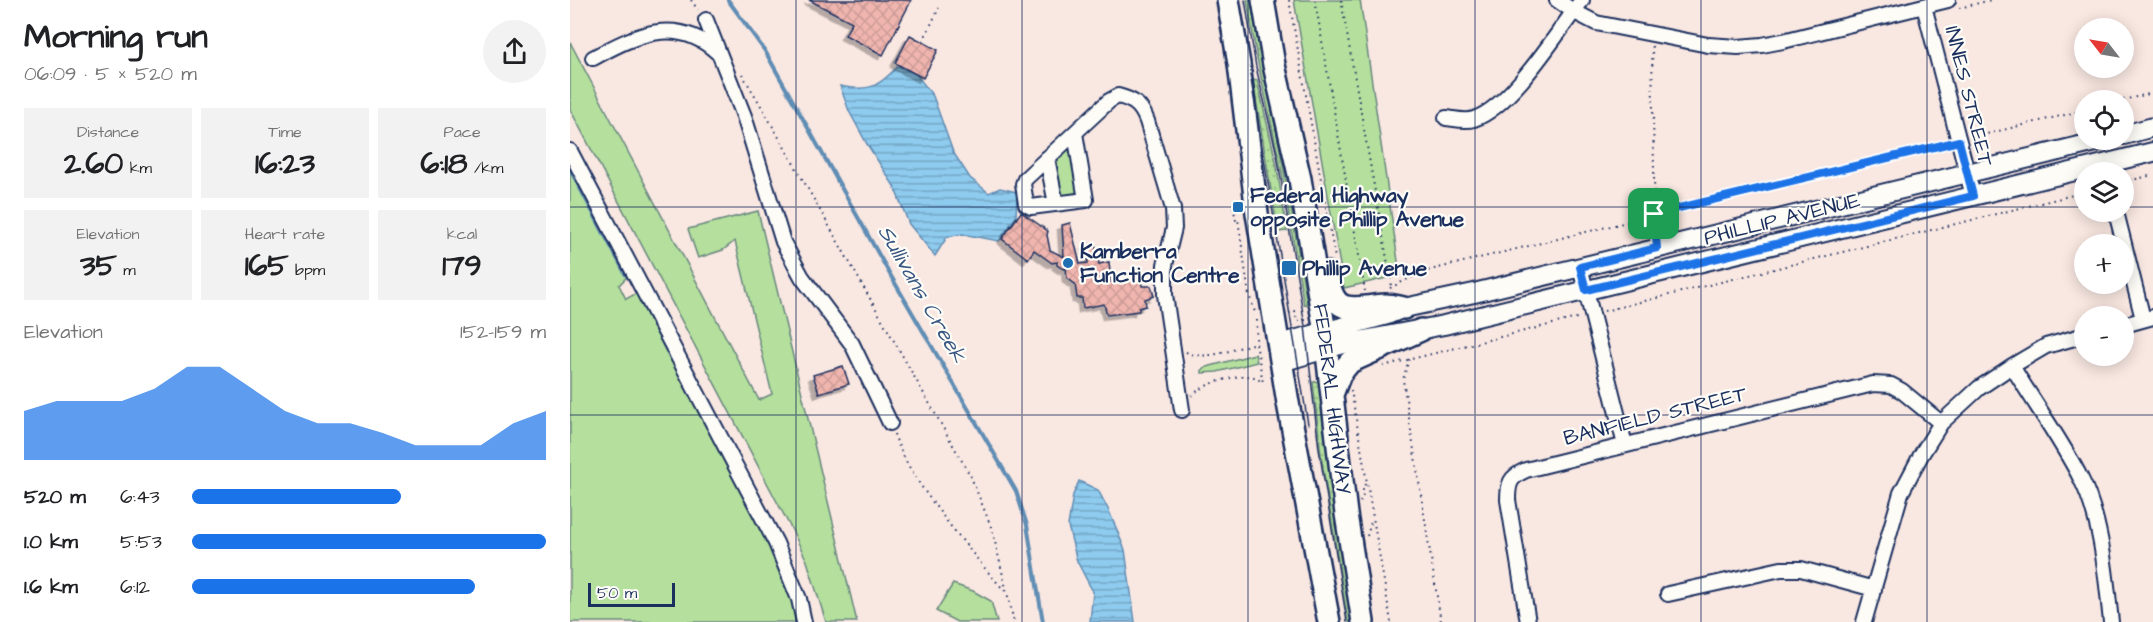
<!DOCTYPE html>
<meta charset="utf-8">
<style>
:root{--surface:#fff;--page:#f2f2f2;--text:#202124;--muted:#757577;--accent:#1a73e8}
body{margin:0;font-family:"Architects Daughter",sans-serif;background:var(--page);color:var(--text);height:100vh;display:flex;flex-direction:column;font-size:22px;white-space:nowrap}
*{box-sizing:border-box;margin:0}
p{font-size:20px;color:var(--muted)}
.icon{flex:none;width:33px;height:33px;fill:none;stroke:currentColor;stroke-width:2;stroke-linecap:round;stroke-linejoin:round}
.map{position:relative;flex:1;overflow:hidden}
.details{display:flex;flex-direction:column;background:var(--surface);width:570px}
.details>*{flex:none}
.needle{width:39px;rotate:301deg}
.tools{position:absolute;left:1504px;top:18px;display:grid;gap:12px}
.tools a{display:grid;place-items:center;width:60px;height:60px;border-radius:50%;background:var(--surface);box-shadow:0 3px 15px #0003;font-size:30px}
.scale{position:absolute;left:18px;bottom:15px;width:87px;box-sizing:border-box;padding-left:6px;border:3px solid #1b2f5e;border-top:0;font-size:16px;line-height:21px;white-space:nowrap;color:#1b2f5e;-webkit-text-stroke:4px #fdfcf7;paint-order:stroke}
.pin{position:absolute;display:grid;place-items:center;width:51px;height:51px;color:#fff;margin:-26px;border-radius:12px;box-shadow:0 3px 9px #0006}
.round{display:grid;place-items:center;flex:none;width:63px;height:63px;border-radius:32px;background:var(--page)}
.summary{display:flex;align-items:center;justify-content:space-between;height:102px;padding:0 24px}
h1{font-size:33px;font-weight:700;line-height:45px}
.figures{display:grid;grid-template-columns:repeat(3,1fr);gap:9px;height:102px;padding:6px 24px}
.figures div{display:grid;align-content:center;border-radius:0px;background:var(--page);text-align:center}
.figures b{font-size:30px;font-weight:700}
.figures small{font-size:16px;font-weight:400}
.figures p{font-size:16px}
.chart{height:168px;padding:12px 24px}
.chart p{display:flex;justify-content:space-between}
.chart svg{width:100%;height:108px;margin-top:6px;fill:var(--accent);opacity:.7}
ul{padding:0 24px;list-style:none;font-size:20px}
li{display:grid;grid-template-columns:96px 72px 1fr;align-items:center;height:45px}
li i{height:15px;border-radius:8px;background:var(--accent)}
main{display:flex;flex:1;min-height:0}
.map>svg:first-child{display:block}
.grass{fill:#b4df9d;stroke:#68877e;stroke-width:1.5}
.garden{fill:url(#garden-dots);stroke:#68877e;stroke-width:1.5}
.water{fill:url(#water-rules);stroke:#608db4;stroke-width:1.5}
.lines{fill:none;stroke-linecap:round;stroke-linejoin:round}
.stream{stroke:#608db4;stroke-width:4}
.building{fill:url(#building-cross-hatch);stroke:#1b2f5e;stroke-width:1.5;filter:url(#shadow)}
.minor-casing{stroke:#1b2f5e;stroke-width:18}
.major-casing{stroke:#1b2f5e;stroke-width:22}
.highway-casing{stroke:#1b2f5e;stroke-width:26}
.path{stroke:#1b2f5e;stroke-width:2;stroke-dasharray:1.5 4.5;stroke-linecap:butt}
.minor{stroke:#fdfcf7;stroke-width:14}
.major{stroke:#fdfcf7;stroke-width:18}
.highway{stroke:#fdfcf7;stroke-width:21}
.tram{stroke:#1b2f5e;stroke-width:1.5}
.route-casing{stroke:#fff;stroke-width:12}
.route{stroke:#1a73e8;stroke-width:8}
.grid{fill:none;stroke:#1b2f5e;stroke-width:1.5;stroke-opacity:0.55}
.poi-dot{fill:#1f6fb2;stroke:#fdfcf7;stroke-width:2}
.labels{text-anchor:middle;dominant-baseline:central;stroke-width:4.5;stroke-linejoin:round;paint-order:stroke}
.street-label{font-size:21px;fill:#1b2f5e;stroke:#fdfcf7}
.poi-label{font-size:21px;font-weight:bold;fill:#1b2f5e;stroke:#fdfcf7;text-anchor:start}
.water-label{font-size:22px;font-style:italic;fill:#385682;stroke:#fdfcf7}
</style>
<main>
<section class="details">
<div class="summary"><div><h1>Morning run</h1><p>06:09 · 5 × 520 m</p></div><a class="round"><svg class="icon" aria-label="share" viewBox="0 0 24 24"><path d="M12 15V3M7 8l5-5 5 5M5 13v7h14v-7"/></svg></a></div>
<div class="figures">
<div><p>Distance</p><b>2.60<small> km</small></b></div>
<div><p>Time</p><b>16:23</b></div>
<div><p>Pace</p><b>6:18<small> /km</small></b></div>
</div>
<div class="figures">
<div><p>Elevation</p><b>35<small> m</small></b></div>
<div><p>Heart rate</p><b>165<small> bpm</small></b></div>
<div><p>kcal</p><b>179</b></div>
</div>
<div class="chart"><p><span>Elevation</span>152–159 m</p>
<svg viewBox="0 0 160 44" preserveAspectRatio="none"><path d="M0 44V24L10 20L20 20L30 20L40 15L50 6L60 6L70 15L80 24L90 29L100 29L110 33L120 38L130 38L140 38L150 29L160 24V44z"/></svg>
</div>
<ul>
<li><b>520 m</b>6:43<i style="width:59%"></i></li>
<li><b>1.0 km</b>5:53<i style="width:100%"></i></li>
<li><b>1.6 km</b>6:12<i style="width:80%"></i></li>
</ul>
</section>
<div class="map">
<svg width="1583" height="622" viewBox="0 0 1583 622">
<defs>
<pattern id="garden-dots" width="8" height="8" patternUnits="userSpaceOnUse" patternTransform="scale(1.5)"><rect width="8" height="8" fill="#b4df9d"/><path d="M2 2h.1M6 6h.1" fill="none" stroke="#9ac08a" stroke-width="1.8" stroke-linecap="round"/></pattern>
<pattern id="water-rules" width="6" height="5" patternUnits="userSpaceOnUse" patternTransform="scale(1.5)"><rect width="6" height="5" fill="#8ecbee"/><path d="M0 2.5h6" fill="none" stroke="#73a5c4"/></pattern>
<pattern id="building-cross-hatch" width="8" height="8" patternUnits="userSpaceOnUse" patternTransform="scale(1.5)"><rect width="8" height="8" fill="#f0b5ae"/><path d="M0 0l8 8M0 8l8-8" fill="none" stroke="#cd9c98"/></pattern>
<filter id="shadow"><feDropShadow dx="-4.5" dy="4.5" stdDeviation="0" flood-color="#0004"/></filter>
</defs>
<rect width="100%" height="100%" fill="#f9e7e1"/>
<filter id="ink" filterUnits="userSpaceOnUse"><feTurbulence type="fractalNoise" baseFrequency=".0167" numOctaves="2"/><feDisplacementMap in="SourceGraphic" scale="12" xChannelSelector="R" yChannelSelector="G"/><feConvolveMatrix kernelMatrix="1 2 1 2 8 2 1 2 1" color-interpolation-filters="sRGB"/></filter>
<g filter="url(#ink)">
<!-- grass -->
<path class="grass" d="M724 0H790L830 275 774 288Z
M0 42 189 400 202 394 165 241 153 250 128 258 118 229 188 211 287 622H256L237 561 224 534 0 109Z
M502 144 508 187 506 193 495 196 489 192C484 167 482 162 502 144Z
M0 156 62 272 49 285 56 299 71 291 204 543 232 622H0Z
M685 354 687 362 647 372 632 373V370L637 367Z
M383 584 403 591 421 601 427 622H387L366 611Z"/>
<!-- garden -->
<path class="garden" d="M677 0H681L703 92V114L720 201 737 304 734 305 712 173 687 58Z
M687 80 706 162 717 231 708 232 683 81Z
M749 381 754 391 785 622H778L751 455 743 382Z"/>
<!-- water -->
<path class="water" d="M328 66 346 74 363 96 383 152 400 178 419 193 430 188 447 192 446 217 429 241 392 234 377 237 365 256 339 224 324 186 297 144 279 111 270 86C300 92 308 87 328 66Z
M509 481 528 490 539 511 555 550 565 622H520L523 592 507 561 498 526 503 495Z"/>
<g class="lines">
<!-- stream -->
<path class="stream" d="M158 0 195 51 318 271 446 491 457 525 473 622
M0 169 56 275
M68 295 102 360"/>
</g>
<!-- building -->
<path class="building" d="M239 0H338L341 1 313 55 275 35 282 22Z
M340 35 368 50 353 78 325 63Z
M451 212 478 231 477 235 480 250 494 257 492 225 500 223 510 264 518 263 516 245 525 244 529 264 539 262 541 282 571 280 572 286H581L584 296 575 299 576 306 569 308V311L537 315 534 304 513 308 512 298H507L505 284 497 278 496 268 493 269 487 265V262L482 263 464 250 458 259 432 239Z
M273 366 279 384 249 393 243 375Z"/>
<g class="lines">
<!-- minor casing -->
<g class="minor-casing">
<path id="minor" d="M987 0 1003 11 1026 23 1138 45 1168 47 1192 45 1213 41 1378 0
M1354 6 1403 196
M136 20 174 116 213 242 232 277 282 344 320 423
M23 58C65 35 106 15 147 52
M876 118C885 119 896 122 904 119 942 106 987 33 1012 0
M505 133 516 200 461 207 456 204 453 184 455 179 539 101 548 96C564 100 571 105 577 121L603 209 604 228 595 265V295L612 410
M0 151 206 543 229 599 234 622
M477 158 486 204
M1546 212 1573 319
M1010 267 1055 445
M1554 325 1583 317
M1442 366C1464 403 1492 441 1511 479 1532 520 1536 577 1541 622
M1098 594 1211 569H1231L1304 589
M958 622 938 500C938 483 940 477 956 470L1303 384 1321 385 1332 391 1371 423
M1294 622 1331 493 1351 455 1371 423 1409 388 1442 366 1476 346 1515 335"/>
</g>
<!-- major casing -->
<g class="major-casing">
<path id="major" d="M1554 135 1583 127
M709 344 817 315 834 308 904 293 1534 140
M711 362 773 344 874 325 1583 152"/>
</g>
<!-- highway casing -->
<g class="highway-casing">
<path id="highway" d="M658 0 669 64 687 213 718 403 759 622
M693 0 704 65 730 179 753 320 776 514 793 622
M757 273C764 319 781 307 816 305 822 305 828 307 834 308
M763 392 770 374 780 362 851 330"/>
</g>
<!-- path -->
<path class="path" d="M121 0 128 10
M719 0 765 258
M745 0 795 291
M771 0 822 287
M1389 8 1421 0
M353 41 369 8
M1082 46 1085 236
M172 74 190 104 401 477 422 529 444 622
M1553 100 1583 93
M1400 138 1515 110
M1554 182 1583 175
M668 205 663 206 666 220 668 219 679 295 686 315
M820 288 852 272 1377 144
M1034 311 1515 192
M719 313 725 311 727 321 737 320
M687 320 686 343 693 383
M616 352C636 362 665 348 686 343
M839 359 833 380 871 622
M813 366 1011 317
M781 390 821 622
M622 396C631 384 665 375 680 376 686 377 689 380 693 383
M324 434C336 468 357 495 379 524 398 547 415 570 436 592
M790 502 793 497V487L796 483
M797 536 802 519"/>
<!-- minor -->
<use href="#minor" class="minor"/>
<!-- major -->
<use href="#major" class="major"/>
<!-- highway -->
<use href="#highway" class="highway"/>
<!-- tram -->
<path class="tram" d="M675 0 686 67 707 155 716 209 735 326 749 449 777 622
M680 74 738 424"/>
</g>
</g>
<g class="lines" filter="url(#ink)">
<!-- route casing -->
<g class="route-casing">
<path id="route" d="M1389 141 1403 196 1016 290 1010 267 1087 248 1084 214Z"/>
</g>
<!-- route -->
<use href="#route" class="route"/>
</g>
<!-- grid -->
<path class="grid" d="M226 0V622M452 0V622M678 0V622M905 0V622M1131 0V622M1357 0V622M0 207H1515M1554 207H1583M0 415H1583"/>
<!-- markers -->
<g class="poi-dot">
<rect x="662" y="201" width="12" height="12" rx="3"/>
<circle cx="498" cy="263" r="6"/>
<rect x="711" y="260" width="16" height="16" rx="3"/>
</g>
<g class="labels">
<!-- street labels -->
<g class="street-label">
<text transform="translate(1399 96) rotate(76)">INNES STREET</text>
<text transform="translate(1212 219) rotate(-14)">PHILLIP AVENUE</text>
<text transform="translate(762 399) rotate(83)">FEDERAL HIGHWAY</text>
<text transform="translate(1085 416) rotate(-14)">BANFIELD STREET</text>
</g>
<!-- poi labels -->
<g class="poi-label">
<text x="680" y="195">Federal Highway<tspan x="680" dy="24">opposite Phillip Avenue</tspan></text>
<text x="510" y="251">Kamberra<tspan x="510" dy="24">Function Centre</tspan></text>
<text x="732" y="268">Phillip Avenue</text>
</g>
<!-- water labels -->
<g class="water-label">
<text transform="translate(352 294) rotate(60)">Sullivans Creek</text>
</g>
</g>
</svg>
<div class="tools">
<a><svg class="needle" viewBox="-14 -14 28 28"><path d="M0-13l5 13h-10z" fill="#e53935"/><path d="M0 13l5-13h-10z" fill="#757577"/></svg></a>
<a><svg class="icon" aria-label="locate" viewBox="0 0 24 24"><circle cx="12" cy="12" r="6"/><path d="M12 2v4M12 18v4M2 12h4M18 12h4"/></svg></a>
<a><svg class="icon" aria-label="layers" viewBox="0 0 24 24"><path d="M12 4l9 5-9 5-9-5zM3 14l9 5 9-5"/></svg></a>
<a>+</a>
<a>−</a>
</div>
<div class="scale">50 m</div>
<div class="pin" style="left:1084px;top:214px;background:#1e9e55"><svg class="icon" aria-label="arrive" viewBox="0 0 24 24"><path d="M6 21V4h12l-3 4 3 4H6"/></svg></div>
</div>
</main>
